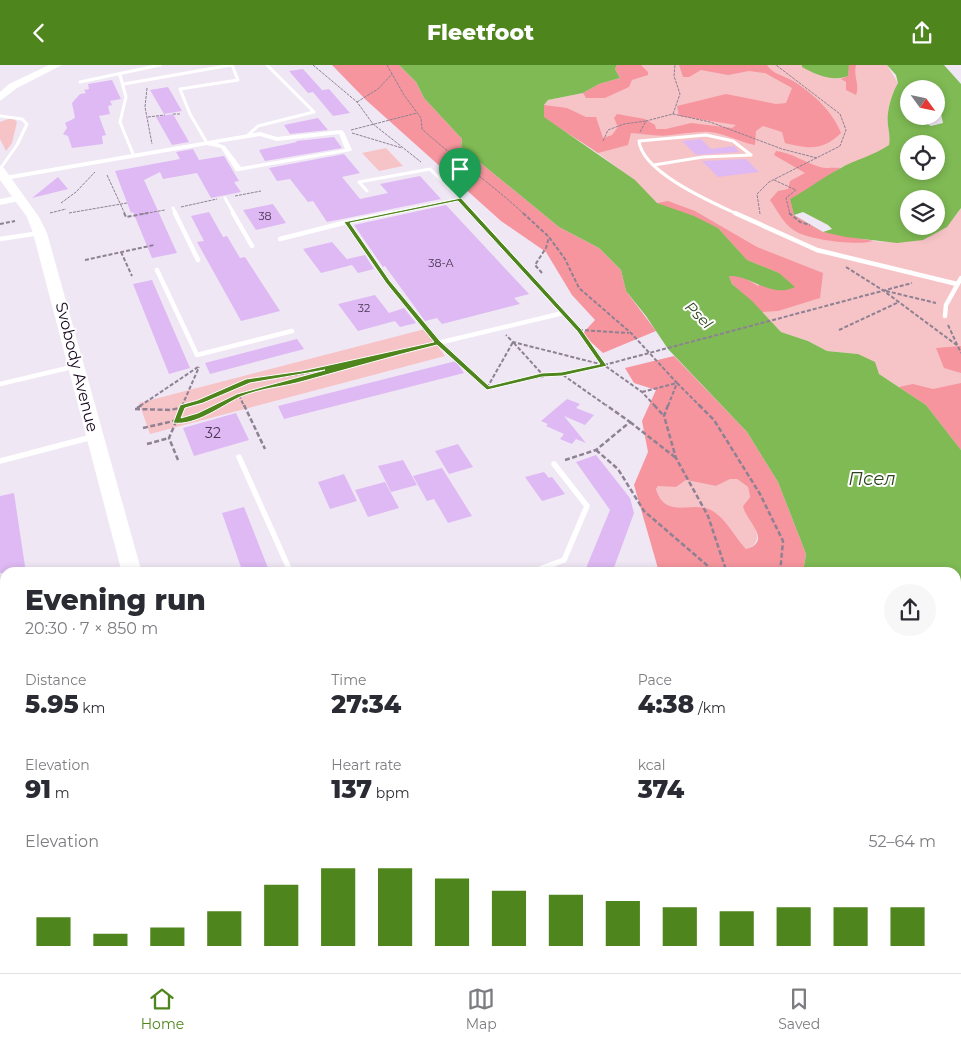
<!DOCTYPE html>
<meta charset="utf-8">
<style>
:root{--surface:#fff;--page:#f7f7f7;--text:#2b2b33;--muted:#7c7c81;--line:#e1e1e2;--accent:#4f851d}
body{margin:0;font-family:Montserrat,sans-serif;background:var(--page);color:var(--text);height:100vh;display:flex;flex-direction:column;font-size:19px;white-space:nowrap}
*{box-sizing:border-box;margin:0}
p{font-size:16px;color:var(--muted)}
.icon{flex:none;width:28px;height:28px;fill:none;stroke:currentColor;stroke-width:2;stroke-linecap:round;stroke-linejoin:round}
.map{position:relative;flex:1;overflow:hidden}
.sheet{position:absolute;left:0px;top:502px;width:961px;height:406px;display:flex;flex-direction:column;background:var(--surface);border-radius:15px 15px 0 0;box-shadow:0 2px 8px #0003}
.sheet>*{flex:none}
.needle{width:32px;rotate:123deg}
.buttons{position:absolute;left:900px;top:15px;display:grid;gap:10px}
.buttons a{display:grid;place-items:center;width:45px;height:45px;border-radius:50%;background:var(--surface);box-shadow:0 2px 8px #0003;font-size:25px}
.pin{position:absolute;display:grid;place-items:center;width:42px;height:42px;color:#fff;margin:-51px -21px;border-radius:50% 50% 50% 0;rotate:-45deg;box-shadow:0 0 5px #0007}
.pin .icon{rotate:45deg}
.round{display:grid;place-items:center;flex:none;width:52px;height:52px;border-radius:26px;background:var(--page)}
.head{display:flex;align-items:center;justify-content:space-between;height:85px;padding:0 25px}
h1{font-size:28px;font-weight:800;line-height:38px}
.metrics{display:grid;grid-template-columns:repeat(3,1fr);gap:8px;height:85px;padding:5px 25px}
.metrics div{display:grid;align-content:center}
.metrics b{font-size:25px;font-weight:800}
.metrics small{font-size:14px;font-weight:400}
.metrics p{font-size:14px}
.chart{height:140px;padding:10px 25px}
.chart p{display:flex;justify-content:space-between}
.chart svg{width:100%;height:90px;margin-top:5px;stroke:var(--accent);stroke-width:6}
header{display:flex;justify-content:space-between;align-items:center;height:65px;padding:0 25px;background:var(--accent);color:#fff;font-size:22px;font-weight:800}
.tab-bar{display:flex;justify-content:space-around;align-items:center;height:70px;border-top:1px solid var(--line);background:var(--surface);font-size:14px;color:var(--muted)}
.tab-bar a{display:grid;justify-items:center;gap:2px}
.tab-bar .on{color:var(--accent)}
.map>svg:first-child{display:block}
.green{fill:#f6c4c7}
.forest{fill:#f6959e;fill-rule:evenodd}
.water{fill:#7fba54;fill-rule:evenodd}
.pier{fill:#f0e7f5}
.building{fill:#deb9f3}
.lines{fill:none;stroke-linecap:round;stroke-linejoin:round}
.path-far3{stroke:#8d8193;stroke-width:1;stroke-dasharray:3 1;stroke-linecap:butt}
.path-far2{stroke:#8d8193;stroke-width:2;stroke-dasharray:4 2;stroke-linecap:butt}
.path-far1{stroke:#8d8193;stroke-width:2.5;stroke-dasharray:5 2.5;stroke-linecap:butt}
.path{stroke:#8d8193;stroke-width:3;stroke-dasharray:6 3;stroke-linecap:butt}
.service-far3{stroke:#fff;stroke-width:3}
.service-far2{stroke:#fff;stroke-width:4.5}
.service-far1{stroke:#fff;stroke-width:5.5}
.service{stroke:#fff;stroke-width:8}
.minor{fill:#fff;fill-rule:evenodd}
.tertiary{fill:#fff;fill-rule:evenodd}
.primary{fill:#fff;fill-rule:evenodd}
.route{fill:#4f851d;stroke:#fff;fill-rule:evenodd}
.labels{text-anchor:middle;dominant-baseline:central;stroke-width:4;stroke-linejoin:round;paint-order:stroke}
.far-number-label{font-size:11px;fill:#493454}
.number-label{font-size:14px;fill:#493454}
.far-water-label{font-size:15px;font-style:italic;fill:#2d451c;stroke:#fff}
.street-label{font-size:16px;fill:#17071f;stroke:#fff}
.water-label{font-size:18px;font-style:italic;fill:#2d451c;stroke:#fff}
</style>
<header><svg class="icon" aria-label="back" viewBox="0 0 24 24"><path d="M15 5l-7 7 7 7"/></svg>Fleetfoot<svg class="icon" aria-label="share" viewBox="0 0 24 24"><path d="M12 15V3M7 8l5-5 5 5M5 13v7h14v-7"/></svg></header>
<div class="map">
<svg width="961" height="908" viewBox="0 0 961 908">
<rect width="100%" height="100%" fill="#f0e7f5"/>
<!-- green -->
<path class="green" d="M617 0H802V2L849 3V0H887L898 18C893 26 889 39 888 48 886 59 891 69 889 80L877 89 840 103 873 176C910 179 939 177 961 143V385L926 340 879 309 858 289 827 286 808 276 781 267 634 115 583 77 554 61 544 40 548 35 583 28 599 19 620 14Z
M8 54H14L17 57 12 78 6 86 0 74V57Z
M386 83 403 101 379 106 362 88Z
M425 264 445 291 150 369 139 338Z
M729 414H737L748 422 750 432 743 441C750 454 769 477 746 484 734 471 728 456 713 446 694 434 666 456 656 424L658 420 676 422 686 415 716 421Z"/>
<!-- forest -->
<path class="forest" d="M332 0H399L416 17 424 33 462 74 461 82 559 162 599 183 621 205 626 226 656 266 603 288 582 269 595 255 572 230 546 187 501 156 366 35Z
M617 0H641L648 7V10L632 15 629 22 605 33H586L583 28 599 19 620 13 615 4Z
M679 0H767C772 9 785 11 793 16 813 28 833 47 841 68 822 86 810 84 785 78L782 67 763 61 756 66 755 80C739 77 727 69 710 67 696 66 684 69 671 70 658 72 644 69 631 68L628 80 598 88 543 52 544 40 567 43 586 52H596L603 73 612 70 618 62 614 53 617 49 645 54 655 60 656 64H666L691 58 732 63 736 60 679 51 677 41 726 29 776 39 786 38 792 23 765 8 749 6 728 10 701 5 689 12H683Z
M849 0H856C853 11 860 19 856 30L846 25V17L841 14 848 11Z
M776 86C792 88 804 97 820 102 827 104 833 102 840 103L812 123 790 134 794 150 823 167 873 176C858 181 809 175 795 166 784 160 777 145 770 135L778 126 788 124 790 116 805 108 774 90Z
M668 136 695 146 757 182 823 208 820 233 778 246 762 247 732 219 729 211H741L758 221 779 208 747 195 718 163 657 138Z
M961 281V308L944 303 936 283Z
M674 291 747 367 778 417 806 489 803 507H659L634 420 648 387 642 356 656 325 634 318 625 303ZM730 414H737L748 422 750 432 743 441C745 455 774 476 746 484 734 471 728 456 713 446 694 434 666 456 656 424L658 421 676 422 686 415 716 421Z
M961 318V385L926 340 899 322 913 319 933 324Z
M956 774 961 779V908L954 904H956Z"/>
<!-- water -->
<path class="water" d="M399 0H617L615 4 620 13 599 19 583 28 548 35 544 40V52L635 115 657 138 694 151 718 163 747 195 779 208 795 222C771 234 752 210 729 211L732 219 752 236 781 267 808 276 827 286 858 289 875 297 879 309 926 340 961 385V537L956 559V508L803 507 806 489 778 417 747 367 668 284 646 251 626 226 621 205 599 183 559 162 461 82 462 74 424 33 416 17Z
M802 0H849L848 11C832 17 817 10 802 2Z
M887 0H944L961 19V143L947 162 923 175 897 178 846 172 823 167 794 150 790 134C807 125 822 113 839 104 856 94 873 91 889 80 891 69 886 59 888 48 889 39 893 26 898 18L896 10ZM909 24H936V44L941 49 943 58 931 61 920 55 921 51H909ZM909 79H936V106H909ZM909 134H936V161H909Z
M956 560 961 571V779L956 774Z"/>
<!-- pier -->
<path class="pier" d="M803 147 828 160 832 164 823 167 794 150Z"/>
<!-- building -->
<path class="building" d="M303 4 322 25 317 26 329 24 350 48 333 51 313 27 308 28 289 6Z
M112 15 121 34 110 36 112 40 108 41 110 49 99 51 106 70 102 71 103 79 72 83 68 71 63 69 67 63 65 58 75 53 72 38 80 29 86 28 84 25 89 24 88 19Z
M168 22 182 46 164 49 150 25Z
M173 49 189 77 172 80 156 52Z
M318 53 328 65 290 69 284 60Z
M334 72 342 83 265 96 259 85 297 77 296 76Z
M701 74 711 84 734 81 739 87 696 90 682 76Z
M193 84 199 95 224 91 239 116 234 117 241 127 211 133 197 108 163 114 160 107 144 115 177 188 152 193 133 147 131 148 115 106 180 94 176 87Z
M344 89 360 108 342 112 360 134 388 128 380 119 420 111 441 134 327 157 313 136 308 137 290 114 277 116 269 103Z
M746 94 759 107 718 112 702 96Z
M58 112 68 124 32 133Z
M273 139 286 158 256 165 243 145Z
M446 140 529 229 514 233 520 239 442 259 437 253 425 256 385 201 383 202 354 160Z
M209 147 223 172 227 171 240 193 245 192 280 246 241 256 197 177 204 176 191 151Z
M332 177 351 199 347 194 365 190 374 204 358 208 352 200 321 208 303 184Z
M152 215 190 303 169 309 133 219Z
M375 230 389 248 404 243 416 258 400 262 395 256 358 266 338 239Z
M297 274 304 284 210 309 205 298Z
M456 296 464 308 284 354 278 341Z
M567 334 580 339 576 343 594 350 585 360 564 351 586 378 576 374 572 379 560 374 564 369 546 361 548 359 541 356Z
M236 348 249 375 194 391 183 363Z
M458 379 473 402 449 409 435 386Z
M596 390 630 433 634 448 612 508H584L610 445 576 397Z
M403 395 417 420 391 427 378 401Z
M442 403 472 451 448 458 434 434 427 436 413 411Z
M544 407 549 413 552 412 565 429 542 436 525 412Z
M344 409 357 436 330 444 318 417Z
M385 417 399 443 368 452 355 425Z
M14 428 26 508H0V431Z
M244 442 270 508H243L222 448Z"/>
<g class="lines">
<!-- path-far3 -->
<path class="path-far3" d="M313 0 357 37 373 59 421 97
M387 0 404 30 421 53 422 64C455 94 492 119 524 149
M147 23 145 42 152 79
M357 37 378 24 392 9
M173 49H181
M673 49 680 29 674 11 675 0
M148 52 165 50
M351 65 417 48
M640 67 646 56 673 49 710 57 782 84 817 93
M352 68 402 83
M603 76 608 65 624 59 646 56
M107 110 125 149
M774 115 796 125 786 133 790 149
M235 131 261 126
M61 138 76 127 95 107
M181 142 217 134
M50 148 66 144
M69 148 127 138
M142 149 165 145
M760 149 757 129 769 117 840 81 846 65 840 49 776 0"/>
<!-- path-far2 -->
<path class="path-far2" d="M124 148 126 152 148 148
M523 148 549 172 565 194 579 223 631 268 677 318 668 341
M789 148 800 157 810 160
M0 159 15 156
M121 187 132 211
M85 195 154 180
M846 202 884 226 958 281
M542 208 535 200 546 183 549 172
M886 226 936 238
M569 254 604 300 642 327 655 341
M948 260 961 288
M579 265 629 268
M839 265 899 237
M447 286 487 323
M604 300 912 218
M563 310 607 341
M487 323C526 314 565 308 604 300L513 277 506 270
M487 323 513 277 543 310
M642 327 677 318 700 341
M239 330 244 341
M140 341 198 302
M182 341 199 302
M185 341 249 316 302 309 427 280
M217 341 239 330 351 300"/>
<!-- path-far1 -->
<path class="path-far1" d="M244 340 265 384
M654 340 664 351
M668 340 664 351 676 393 708 451 727 508
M699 340 714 355 760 429 783 476 780 508
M137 343 142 340
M135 344 171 345 190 340
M630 357 676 393
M143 363 200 350 220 340
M147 379 169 373
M596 385 618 404 644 446 716 508
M178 395 169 373 183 340
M565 395 596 385 630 357 606 340"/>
<!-- path -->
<path class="path" d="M956 901 961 906
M858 904V908
M908 904 911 908
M956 904V908"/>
<!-- service-far3 -->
<path class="service-far3" d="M120 10 126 32 120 57 133 89
M80 17 160 0
M124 19 231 0
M0 51 22 54 27 59 17 80 0 104
M247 71 258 61 314 47 267 0
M207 78 190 49 180 24 238 15 232 0
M654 100 703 92 751 90
M367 126 359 117 430 104 460 134
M225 133 234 149
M173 143 176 149
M385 149 460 134 474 149
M737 149C711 137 642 107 639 76L706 70 733 76 751 90"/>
<!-- service-far2 -->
<path class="service-far2" d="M175 148 198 195
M233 148 252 181
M391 148 347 157 388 217 438 278 563 248 473 148
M735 148 817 185 957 219
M0 174 40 168
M280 174 347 157
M157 205 197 290 292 266
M945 251 946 240 961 213
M0 319 76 301"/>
<!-- service-far1 -->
<path class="service-far1" d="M239 392 291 508
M0 396 92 372
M529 508 564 495 587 441 554 399"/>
<!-- service -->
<path class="service" d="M0 831 5 829
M0 902 5 900
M76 904V908
M560 904 562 908
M762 904 764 908"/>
<!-- minor -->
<path class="minor" d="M341 65 344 67 352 85 351 86 239 106H236L221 83 207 80 5 115 1 113 5 111 260 67 277 72ZM339 69 345 84 241 102 225 81 217 78 260 71 277 76Z"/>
<!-- tertiary -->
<path class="tertiary" d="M20 130 25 133 24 135 0 140V134Z"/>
<!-- primary -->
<path class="primary" d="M49 0H62L17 23 0 36V27L9 19Z
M0 102 4 103 39 152 47 168 142 508H122L33 168 27 152 0 115Z
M220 904H248L249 908H221Z"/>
</g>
<!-- route -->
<path class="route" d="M461 133 581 264 607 301 562 311 542 312 487 325 437 280C392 291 348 304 304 316 283 322 261 323 240 332 221 341 196 361 173 358L180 340 198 335 246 314 302 306 434 277 386 218 344 157ZM458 136 577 266 600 299 562 307 542 308 489 321 440 276 390 216 350 158ZM325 305 237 329 198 348 181 353 185 343 203 338 250 318Z"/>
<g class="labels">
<!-- far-number labels -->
<g class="far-number-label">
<text x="265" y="151">38</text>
<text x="441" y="198">38-А</text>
<text x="364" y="243">32</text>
</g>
<!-- number labels -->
<g class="number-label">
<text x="213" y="368">32</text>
</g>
<!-- far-water labels -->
<g class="far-water-label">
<text transform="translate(699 250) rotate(45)">Psel</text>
</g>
<!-- street labels -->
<g class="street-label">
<text transform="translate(77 302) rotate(76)">Svobody Avenue</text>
</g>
<!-- water labels -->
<g class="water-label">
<text x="872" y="414">Псел</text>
</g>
</g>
</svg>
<div class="buttons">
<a><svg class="needle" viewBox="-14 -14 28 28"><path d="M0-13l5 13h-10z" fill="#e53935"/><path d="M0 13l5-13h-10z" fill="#7c7c81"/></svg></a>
<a><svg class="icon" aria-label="locate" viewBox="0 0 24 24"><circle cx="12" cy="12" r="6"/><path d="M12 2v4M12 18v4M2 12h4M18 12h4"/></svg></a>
<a><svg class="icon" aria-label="layers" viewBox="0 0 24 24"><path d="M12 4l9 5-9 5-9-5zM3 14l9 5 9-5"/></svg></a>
</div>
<div class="pin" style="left:460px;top:134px;background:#1e9e55"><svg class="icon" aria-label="arrive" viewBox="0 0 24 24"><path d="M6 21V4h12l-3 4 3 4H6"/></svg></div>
<section class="sheet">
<div class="head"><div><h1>Evening run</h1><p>20:30 · 7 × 850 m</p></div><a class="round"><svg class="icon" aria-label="share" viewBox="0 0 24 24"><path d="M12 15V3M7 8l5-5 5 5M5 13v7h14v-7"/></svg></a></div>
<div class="metrics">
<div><p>Distance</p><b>5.95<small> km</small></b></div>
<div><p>Time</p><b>27:34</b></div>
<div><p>Pace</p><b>4:38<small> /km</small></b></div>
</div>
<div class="metrics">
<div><p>Elevation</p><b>91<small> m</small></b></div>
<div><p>Heart rate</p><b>137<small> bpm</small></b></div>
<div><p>kcal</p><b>374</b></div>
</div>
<div class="chart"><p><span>Elevation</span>52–64 m</p>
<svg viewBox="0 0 160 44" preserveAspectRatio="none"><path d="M5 44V30M15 44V38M25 44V35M35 44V27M45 44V14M55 44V6M65 44V6M75 44V11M85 44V17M95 44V19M105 44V22M115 44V25M125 44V27M135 44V25M145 44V25M155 44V25"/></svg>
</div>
</section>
</div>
<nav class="tab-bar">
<a class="on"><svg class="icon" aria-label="home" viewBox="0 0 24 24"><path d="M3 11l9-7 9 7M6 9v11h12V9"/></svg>Home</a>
<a><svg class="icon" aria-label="map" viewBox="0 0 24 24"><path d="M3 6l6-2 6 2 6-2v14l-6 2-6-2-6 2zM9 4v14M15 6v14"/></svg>Map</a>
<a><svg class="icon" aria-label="saved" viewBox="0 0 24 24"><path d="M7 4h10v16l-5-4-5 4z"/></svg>Saved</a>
</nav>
